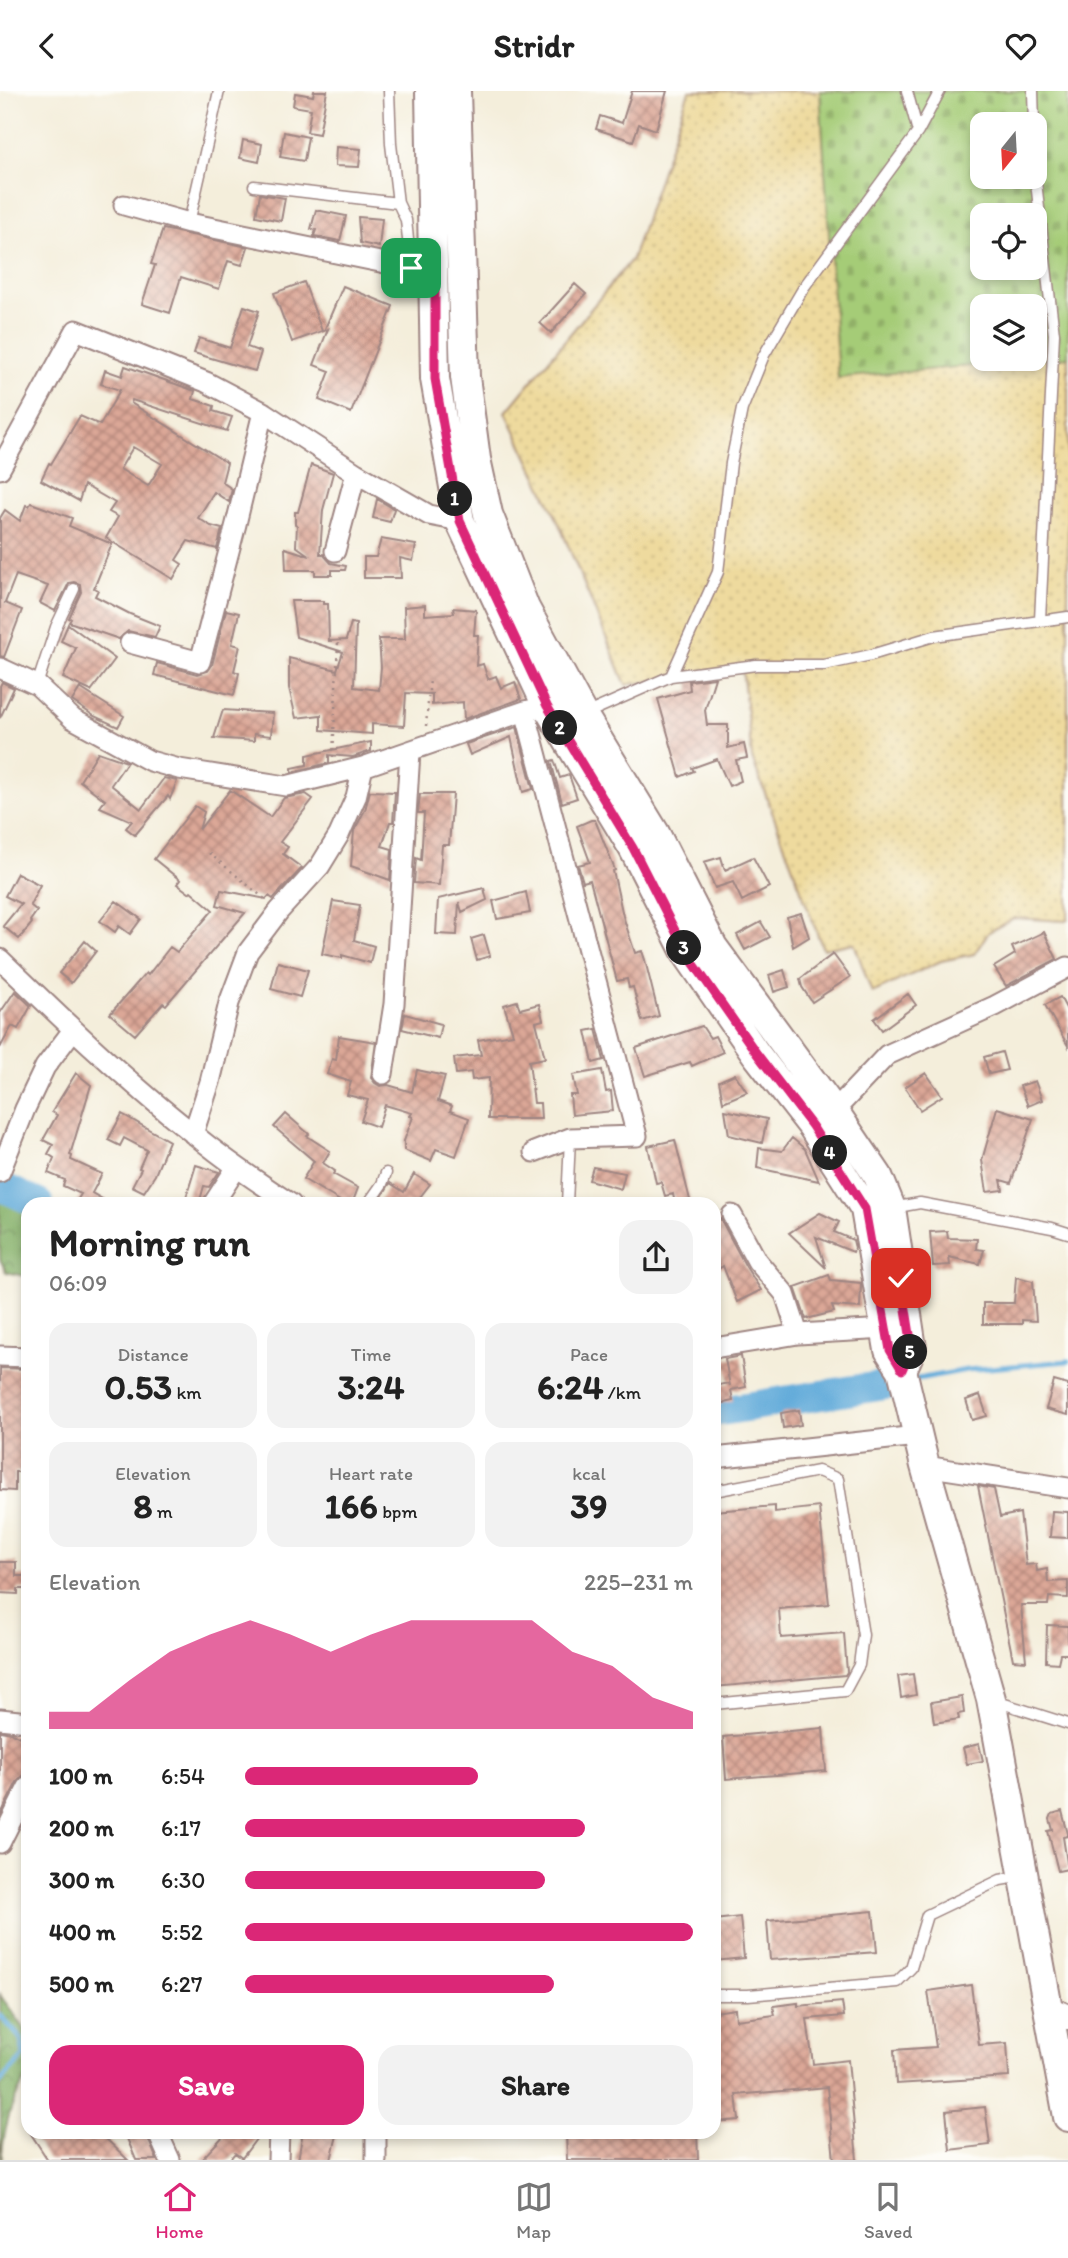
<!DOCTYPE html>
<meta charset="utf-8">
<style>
:root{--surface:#fff;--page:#f2f2f2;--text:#222;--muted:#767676;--line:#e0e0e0;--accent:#db2777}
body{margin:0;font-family:Itim,sans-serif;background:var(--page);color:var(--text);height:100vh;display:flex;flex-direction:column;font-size:26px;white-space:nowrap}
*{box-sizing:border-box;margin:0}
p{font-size:23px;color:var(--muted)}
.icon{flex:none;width:38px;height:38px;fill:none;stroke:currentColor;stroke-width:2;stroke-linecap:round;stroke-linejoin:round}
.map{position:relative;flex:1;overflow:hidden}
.drawer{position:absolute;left:21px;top:1106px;width:700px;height:942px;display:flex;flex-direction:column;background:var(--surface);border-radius:21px;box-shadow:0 4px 10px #0003}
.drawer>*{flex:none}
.needle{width:46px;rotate:198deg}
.fabs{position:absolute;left:970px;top:21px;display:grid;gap:14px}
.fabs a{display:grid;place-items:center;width:77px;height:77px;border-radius:14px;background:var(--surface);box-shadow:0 4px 10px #0003;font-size:35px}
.pin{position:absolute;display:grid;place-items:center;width:60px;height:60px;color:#fff;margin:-30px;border-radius:14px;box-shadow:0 4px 10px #0006}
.km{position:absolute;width:35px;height:35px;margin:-18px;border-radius:50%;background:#222;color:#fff;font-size:19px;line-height:35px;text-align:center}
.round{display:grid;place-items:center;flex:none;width:74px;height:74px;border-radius:21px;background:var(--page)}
.overview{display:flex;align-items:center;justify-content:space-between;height:119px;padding:0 28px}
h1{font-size:38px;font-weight:800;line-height:52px}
.figures{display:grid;grid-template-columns:repeat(3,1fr);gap:10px;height:119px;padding:7px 28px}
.figures div{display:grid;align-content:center;border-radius:18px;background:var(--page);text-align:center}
.figures b{font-size:35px;font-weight:800}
.figures small{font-size:19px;font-weight:400}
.figures p{font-size:19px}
.chart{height:196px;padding:14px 28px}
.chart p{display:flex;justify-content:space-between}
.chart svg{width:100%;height:126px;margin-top:7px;fill:var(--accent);opacity:.7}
.button{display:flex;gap:14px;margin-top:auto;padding:14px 28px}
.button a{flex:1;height:80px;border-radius:21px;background:var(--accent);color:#fff;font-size:28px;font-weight:800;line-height:80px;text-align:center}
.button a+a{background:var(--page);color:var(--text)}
ul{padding:0 28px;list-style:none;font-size:23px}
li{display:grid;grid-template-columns:112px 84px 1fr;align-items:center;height:52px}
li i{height:18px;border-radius:9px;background:var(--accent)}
header{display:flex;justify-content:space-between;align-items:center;height:91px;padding:0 28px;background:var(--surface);font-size:32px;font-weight:800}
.tab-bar{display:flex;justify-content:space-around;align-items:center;height:98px;border-top:2px solid var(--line);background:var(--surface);font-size:19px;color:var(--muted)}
.tab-bar a{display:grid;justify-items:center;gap:4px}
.tab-bar .selected{color:var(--accent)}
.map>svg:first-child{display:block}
.forest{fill:url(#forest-crowns);stroke:#67684a;stroke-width:2}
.sand{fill:url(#sand-dots);stroke:#9c7c64;stroke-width:2;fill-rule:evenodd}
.cemetery{fill:url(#cemetery-stones);stroke:#787651;stroke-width:2;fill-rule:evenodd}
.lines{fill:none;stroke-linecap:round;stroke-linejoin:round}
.stream{stroke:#63acda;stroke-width:5}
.river{stroke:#63acda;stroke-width:30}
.building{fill:url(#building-cross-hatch);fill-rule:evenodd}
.service-casing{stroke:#9f8683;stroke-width:13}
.minor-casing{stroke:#9f8683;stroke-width:23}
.tertiary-casing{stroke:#9f8683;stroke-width:28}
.secondary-casing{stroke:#9f8683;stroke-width:32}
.path{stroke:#9f8683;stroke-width:2.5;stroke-dasharray:2 5;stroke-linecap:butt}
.service{stroke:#fff;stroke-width:10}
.minor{stroke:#fff;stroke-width:19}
.tertiary{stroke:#fff;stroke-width:24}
.secondary{stroke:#fff;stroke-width:28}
.route-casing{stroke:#fff;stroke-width:14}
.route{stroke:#db2777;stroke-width:9}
</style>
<header><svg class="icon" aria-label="back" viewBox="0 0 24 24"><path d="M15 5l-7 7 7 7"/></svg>Stridr<svg class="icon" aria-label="heart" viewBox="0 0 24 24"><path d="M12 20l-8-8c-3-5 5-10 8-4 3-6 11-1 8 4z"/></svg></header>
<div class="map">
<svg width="1068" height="2069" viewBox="0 0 1068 2069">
<defs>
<pattern id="forest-crowns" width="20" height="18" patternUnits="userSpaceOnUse" patternTransform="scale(1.75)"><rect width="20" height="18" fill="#84b068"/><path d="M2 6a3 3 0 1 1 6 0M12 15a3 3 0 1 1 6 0" fill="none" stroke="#6e8f56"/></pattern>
<pattern id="sand-dots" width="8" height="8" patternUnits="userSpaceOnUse" patternTransform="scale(1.75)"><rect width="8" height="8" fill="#eeda9e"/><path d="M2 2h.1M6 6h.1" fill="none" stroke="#cebb88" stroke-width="1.8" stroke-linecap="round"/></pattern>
<pattern id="cemetery-stones" width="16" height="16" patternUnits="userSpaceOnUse" patternTransform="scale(1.75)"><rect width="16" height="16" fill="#a5cc77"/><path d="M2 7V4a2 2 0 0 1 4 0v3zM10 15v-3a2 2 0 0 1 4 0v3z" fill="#90af67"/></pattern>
<pattern id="building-cross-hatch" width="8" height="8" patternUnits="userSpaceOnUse" patternTransform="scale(1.75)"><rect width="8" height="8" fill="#dba797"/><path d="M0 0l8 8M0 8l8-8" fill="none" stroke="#b4877b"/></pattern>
</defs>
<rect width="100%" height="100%" fill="#fdfcf7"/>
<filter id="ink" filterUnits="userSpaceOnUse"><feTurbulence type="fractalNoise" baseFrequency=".0143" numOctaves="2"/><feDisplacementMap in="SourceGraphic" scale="14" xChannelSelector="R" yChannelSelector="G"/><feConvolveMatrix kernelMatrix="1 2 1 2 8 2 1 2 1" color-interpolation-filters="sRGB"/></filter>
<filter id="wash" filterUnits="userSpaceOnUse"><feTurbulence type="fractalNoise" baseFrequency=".00686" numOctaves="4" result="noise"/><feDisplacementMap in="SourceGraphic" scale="28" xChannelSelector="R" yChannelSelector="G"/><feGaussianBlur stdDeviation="1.57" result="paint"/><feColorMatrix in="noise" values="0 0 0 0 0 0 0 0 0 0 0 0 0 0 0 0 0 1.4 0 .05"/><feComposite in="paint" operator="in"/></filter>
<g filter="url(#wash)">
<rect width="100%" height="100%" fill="#f4eedb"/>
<!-- forest -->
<path class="forest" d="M0 1105 28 1117V1186L6 1181 0 1168Z
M0 1904 24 1937 28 1946V1988L25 1989C8 2018 5 2036 1 2069Z"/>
<!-- sand -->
<path class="sand" d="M689 0H1068V828L1066 830 1014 827 989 841 974 863 941 870 872 902 854 852 823 858 752 667 742 576 626 594 557 428 506 321 632 168ZM982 33H1034V86H982ZM982 124H1034V177H982ZM982 215H1034V268H982Z"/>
<!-- cemetery -->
<path class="cemetery" d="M820 0H1068V266L838 287ZM982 33H1034V86H982ZM982 124H1034V177H982ZM982 215H1034V268H982Z"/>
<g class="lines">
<!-- stream -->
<path class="stream" d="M912 1289 967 1279 1068 1270
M0 1924 21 1948 24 1965 0 1991"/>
<!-- river -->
<path class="river" d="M0 1095 39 1113
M714 1321 892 1293"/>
</g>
<g id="blocks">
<!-- building -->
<path class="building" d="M314 0H327L319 43 307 41 311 18 293 15 295 2 313 5Z
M632 0H667L656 39 639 33 633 50 596 38 600 25 622 32Z
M284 41 308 46 304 70 280 66Z
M243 49 262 53 259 71 240 67Z
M336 56 361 58 359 76 335 75Z
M260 103 285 107 281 130 256 125Z
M316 119 346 125 340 150 314 145 316 139 311 138Z
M358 126 382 128 379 156 360 152Z
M163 138 248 156 242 174 228 170 219 198 181 186 170 222 142 213 155 174 151 173Z
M304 191 322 240 292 251 274 202Z
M575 193 586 203 551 242 540 232Z
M343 195 393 215 351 322 319 309 330 280 314 274 328 238 324 240Z
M244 215 259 220 247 256 261 261 255 280 194 262 199 247 230 257Z
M125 275 195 300 193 308 214 315 213 320 232 326 227 340 132 309 131 312 227 372 222 391 232 398 229 411 214 401 198 427 211 435 222 438 217 458 188 450 176 469 182 473 173 488 106 447 118 426 109 421 115 412 84 394 79 410 41 389 49 372 51 373 80 325 100 334 120 299 101 293 105 279 122 285ZM133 356 162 373 148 395 120 378Z
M311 374 333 382 323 419 320 463H323L331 472 346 475 345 479H332V484H315V479H286L285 457 310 465 296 455 297 434 295 433V421H298Z
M377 408 394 418 390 431 373 427Z
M31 412 72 427 69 435 112 453 94 497 98 499 95 505 130 523 160 535 155 546 128 540 119 548 69 531 71 528 69 527 81 501 80 493 74 491 69 492 55 520 40 512 48 495 16 484 5 512 22 519 4 566 0 565V427L5 419 20 430 26 414 29 415Z
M381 448 416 454 413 470 400 467 401 487H364V466H376Z
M291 510H323V513H328L329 550 346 549 351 532 356 533 354 596 379 599 381 576 379 548H405L404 516 425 514V524L454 522 453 517 476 519 474 544H478L476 575 483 573 488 588 496 585 501 597 515 591 521 608 464 628 463 611 432 614V603L406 602 404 635 372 633V643L321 639V624L296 627 289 597V567L337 579 343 561 296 546Z
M226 519 239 522 232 553 240 555 234 580 239 582 234 604 154 584 157 572 197 583 208 580 212 574Z
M68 533 115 568 91 600 63 587 76 557 61 550Z
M715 587 705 619 707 634H728V657L744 653 747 667 736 669 741 690 729 695 717 668 692 677 694 680 680 686 658 608 690 599 689 590Z
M2 591 14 597 0 627V595Z
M80 597 124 625 118 636 94 625 72 610Z
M223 619 273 622 271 645 254 643V650L214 647Z
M517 636 533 698 523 701 511 646 470 664 466 653Z
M371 651V660L353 666 329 664V672L292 681V677L307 674V664Z
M98 661 127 671 111 694 141 718 164 687 177 690 170 708 168 705 135 744 126 737 132 730 100 716 105 709 80 690Z
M554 669 560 687 569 684 577 707 562 712 551 670Z
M230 699 270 726 284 707 306 703 313 708 280 751 288 756 283 763 302 777 273 808 269 805 266 808 221 799 217 814 245 822 166 914 163 912 135 944 110 923 146 882 148 884 170 856 177 861 213 819 191 800 189 802 177 793 180 789 154 768 195 715 204 721 199 739Z
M370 700 395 701 393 731H390L382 755 392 758 390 789 351 775 354 740 365 719Z
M420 703H453L449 754H442L439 794 414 792 416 767 421 769 424 722H418Z
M591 729H595L615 779 613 780 623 825 635 862 642 860 645 869 659 925 642 930 633 896 629 897 627 888 617 890 590 789 583 791 578 774 590 771 577 735Z
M721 766 725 779 753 766 769 796 742 810 733 791 715 797 704 771Z
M17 782 40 794 30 814 37 820 30 830 32 832 19 848 3 835 21 813 5 805Z
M484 797 487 809 462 821 459 811 457 844 436 843 438 808Z
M526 801 530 822 497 828 493 810Z
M116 810 141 828 130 843 119 835 115 841 100 830Z
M333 810 360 814 354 849 374 855 370 872 342 864V867L322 863Z
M801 822 809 846 793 856 787 826Z
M761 831 770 846 745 859 737 844Z
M1044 841 1057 868 1006 895 994 876 1015 863 1012 856Z
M484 844 490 865 477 869 471 848Z
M85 850 96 860 71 892 59 882Z
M833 863 850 886 812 911 802 896 800 888Z
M278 871 308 879 300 906 271 898Z
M784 879 789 896 774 901 769 884Z
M15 900 31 915 18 938 12 935 0 957V922Z
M908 903 916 914 882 939 874 928Z
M1060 906 1068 921V955L1045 914Z
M517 910 520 918 539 913 543 929 536 931 545 967 529 970 534 1012H540L541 1028H488L489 987 472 989 471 981 456 983 454 967 481 964 478 949 513 943 504 914Z
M405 923 441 933 438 947 402 938Z
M702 935 710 947 715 945 723 961 692 975 690 971 645 985 636 957Z
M596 938 604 969 593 972 586 940Z
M339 945 376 951 371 987 375 992 380 995 388 994 412 1001 417 979 445 985 438 1010 452 1015 450 1020 469 1027 456 1065 436 1058 431 1070 404 1059V1050L413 1026 410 1025 412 1022 385 1014 378 1036 361 1030 368 1009 347 1004 351 991 327 983 332 968 336 969Z
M1002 961 1007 979 989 983 984 966Z
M602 979 606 1001 611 1000 613 1020 572 1024 570 1004H577L573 984Z
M76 982 91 994 70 1064 72 1065 71 1069 102 1083 92 1102 111 1113H75L81 1103 63 1095 65 1089 48 1082 54 1067 48 1063 53 1054 43 1049 57 1024 52 1021Z
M926 982 942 1005 920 1019 905 996Z
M735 983 747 1001 723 1011 719 990Z
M1035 990 1042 1009 1028 1015 1020 995Z
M997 1017 1033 1028 1011 1092 1001 1089 1003 1099 987 1101 982 1069Z
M725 1019 767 1028 762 1052 729 1044Z
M122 1023 169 1050 155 1084 144 1101 132 1095 141 1078 139 1077 147 1059 124 1047 120 1055 108 1049Z
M286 1023 309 1043 307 1045 330 1060 323 1072 335 1080 333 1083 358 1097 352 1113H345L303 1088 314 1070 274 1036Z
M792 1047 805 1058 819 1090 757 1077 759 1057 782 1060Z
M675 1049 691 1113H675L673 1103 665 1105 661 1091 656 1092 648 1055Z
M196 1074 219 1081 209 1096 204 1095 199 1113H184Z
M593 1076 625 1082 621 1098 589 1089Z
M414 1083 430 1093 417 1110 421 1113H386L380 1109 390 1092 404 1101Z
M820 1122 839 1131 834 1141 853 1149 855 1157 853 1161 816 1146 826 1177 789 1142Z
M720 1127 746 1176 761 1199 737 1211 723 1175 720 1177 714 1168V1130Z
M947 1140 948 1147 977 1148 976 1158 984 1159 980 1173 949 1166 950 1174 933 1175 930 1141Z
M829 1184 831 1189 861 1192 860 1217 832 1215 834 1221 806 1228 795 1196Z
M1016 1186 1033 1190 1036 1230 1022 1229V1233H983V1212H1014Z
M741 1265 746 1296 731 1299 733 1310 714 1314V1295L729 1292 730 1295 725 1268Z
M0 1277 28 1278V1372H24V1381H15V1400L0 1399Z
M1054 1290 1068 1294V1324L1046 1318Z
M980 1304 987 1325 972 1329 966 1309Z
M799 1319 801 1334 783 1337 781 1322Z
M978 1395 994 1398 1000 1426 1020 1422 1026 1474 1036 1473 1037 1480 1047 1478 1048 1491 1068 1490V1507L1049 1506 1048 1514H1021L1026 1570 1013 1569Z
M775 1415V1421L819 1416 829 1513 779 1518 781 1547 844 1542 847 1581 845 1584 714 1596V1420Z
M1052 1420 1068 1421V1447L1050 1446Z
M0 1471H16V1485H27V1498H18V1503L0 1502Z
M1047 1534 1068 1535V1563H1060L1058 1572 1046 1571Z
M913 1583 916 1604 901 1607 898 1585Z
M962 1606 964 1622 958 1623 959 1628 934 1632 931 1611Z
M823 1637 826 1680 726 1688 723 1646Z
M0 1640 12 1642 28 1650V1680L17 1691 0 1725Z
M979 1653 983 1670 967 1673 963 1657Z
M1062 1720 1068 1743V1745L1063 1746 1068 1778 1058 1780 1048 1740 1053 1739 1050 1728 1052 1723Z
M873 1820 877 1861 770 1869 767 1830Z
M740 1826 744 1867 714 1870V1829Z
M971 1894 979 1954 1007 1952 1009 1986 896 1993 894 1959 936 1956 928 1900Z
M842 1911 844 1925 807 1928 813 1973 848 1969 857 2069H834L827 1996 736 2004 739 2029 715 2031 714 1921 735 1918 736 1929 775 1924 773 1915 798 1912V1915Z
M985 2016 990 2054 950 2059 946 2020Z
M29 2040H98L128 2069H48Z
M124 2040H145L157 2069H136Z
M228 2040H262L242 2067 235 2062 229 2069H201Z
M303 2040H338L331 2069H298Z
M566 2040H697L698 2069H567Z"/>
</g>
</g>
<g filter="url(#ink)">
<use href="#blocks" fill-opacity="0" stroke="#9f8683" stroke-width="2"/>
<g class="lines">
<!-- service casing -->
<g class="service-casing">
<path id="service" d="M389 0 391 53 398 112 406 129 411 177
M907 0 918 41
M1033 0 1034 33
M1034 57 1035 83 1054 243 1040 529
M254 95 398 112
M189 132 219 0
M671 585 718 481 731 372 742 318 764 264 804 196 918 41 940 0
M37 594 56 536 74 498
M585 623 671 585 756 574H824L871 564 934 545 1068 526
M368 1113 382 1093 386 1082
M489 1113 490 1112
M567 1113 570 1047
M892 1117 920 1112 1052 1137 1068 1142
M714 1400 818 1380 838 1388 863 1544 859 1574 845 1600 714 1613
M995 1610 1068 1633
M714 1904H748L897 1891 911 1877 927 1824 1000 1789 1023 1785"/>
</g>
<!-- minor casing -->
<g class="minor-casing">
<path id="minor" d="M124 114 189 132 434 182
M0 378 76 239 206 291 263 321 356 382 429 424 460 430
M335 460 356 382
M130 552 200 571 236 433 263 321
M0 577 37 594 73 628 150 670 179 678 286 695 363 676 525 620 547 615
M525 620 637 1045 570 1047 534 1061
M0 868C63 929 126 990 195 1044 225 1069 258 1091 291 1113
M383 983 394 913 410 661
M834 1020 887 964 995 915 1068 876
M193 1043 210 991 229 912 248 861 279 820 320 775 339 744 356 706 363 676
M0 1081 25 1018 45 976 73 939
M213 1113 237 1076
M732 1124 757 1170 785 1203 798 1243
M714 1257 798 1243 887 1238
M0 1265 28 1266
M714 1367 917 1345
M925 1375 1068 1397
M0 1628 28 1631
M0 1752 28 1696
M157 2040 170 2069
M376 2040V2069
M278 2069 279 2040"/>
</g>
<!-- tertiary casing -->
<g class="tertiary-casing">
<path id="tertiary" d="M1048 1918 1068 1926"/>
</g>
<!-- secondary casing -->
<g class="secondary-casing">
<path id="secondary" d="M430 0 435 288 460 430 547 615 633 757 687 863 756 963 812 1035 865 1118 889 1259 902 1279 925 1375 991 1608 1068 2026
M456 0 465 286 476 368 488 423 525 517 583 624 655 742 713 856 834 1020 878 1085 891 1117 912 1257 902 1279"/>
</g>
<!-- path -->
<path class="path" d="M426 635 430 588
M333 666 338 551
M209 762 266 809"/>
<!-- service -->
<use href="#service" class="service"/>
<!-- minor -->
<use href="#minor" class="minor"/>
<!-- tertiary -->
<use href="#tertiary" class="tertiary"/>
<!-- secondary -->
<use href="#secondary" class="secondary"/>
</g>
</g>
<g class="lines" filter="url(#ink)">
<!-- route casing -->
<g class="route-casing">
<path id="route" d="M411 177 435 182V288L460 430 547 615 633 757 687 863 757 963 812 1035 865 1118 890 1259 902 1279 912 1256 901 1187"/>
</g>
<!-- route -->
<use href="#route" class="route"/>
</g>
</svg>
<div class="fabs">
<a><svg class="needle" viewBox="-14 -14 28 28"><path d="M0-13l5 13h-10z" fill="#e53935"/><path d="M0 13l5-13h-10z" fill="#767676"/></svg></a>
<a><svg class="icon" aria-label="locate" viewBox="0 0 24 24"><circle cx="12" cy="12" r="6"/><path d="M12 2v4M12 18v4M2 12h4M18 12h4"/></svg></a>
<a><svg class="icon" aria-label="layers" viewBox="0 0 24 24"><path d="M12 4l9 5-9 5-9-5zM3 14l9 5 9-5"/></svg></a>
</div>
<div class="pin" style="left:411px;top:177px;background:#1e9e55"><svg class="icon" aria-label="arrive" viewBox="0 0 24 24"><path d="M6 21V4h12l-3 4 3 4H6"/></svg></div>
<div class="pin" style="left:901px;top:1187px;background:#d93025"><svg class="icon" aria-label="check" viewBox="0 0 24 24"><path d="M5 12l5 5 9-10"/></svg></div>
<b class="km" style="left:455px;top:408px">1</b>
<b class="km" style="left:560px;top:637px">2</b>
<b class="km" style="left:684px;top:857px">3</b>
<b class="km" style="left:830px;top:1062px">4</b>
<b class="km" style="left:910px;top:1261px">5</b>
<section class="drawer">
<div class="overview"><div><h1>Morning run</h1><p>06:09</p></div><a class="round"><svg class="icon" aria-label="share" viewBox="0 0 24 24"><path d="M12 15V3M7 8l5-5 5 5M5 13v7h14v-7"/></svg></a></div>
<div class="figures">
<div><p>Distance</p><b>0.53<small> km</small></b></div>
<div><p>Time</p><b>3:24</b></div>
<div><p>Pace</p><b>6:24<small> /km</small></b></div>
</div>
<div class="figures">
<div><p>Elevation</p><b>8<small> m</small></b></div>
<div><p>Heart rate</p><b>166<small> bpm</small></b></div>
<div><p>kcal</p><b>39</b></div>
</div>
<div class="chart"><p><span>Elevation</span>225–231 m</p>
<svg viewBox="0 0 160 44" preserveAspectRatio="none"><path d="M0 44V38L10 38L20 27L30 17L40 11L50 6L60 11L70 17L80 11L90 6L100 6L110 6L120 6L130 17L140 22L150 33L160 38V44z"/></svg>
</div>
<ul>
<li><b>100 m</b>6:54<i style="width:52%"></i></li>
<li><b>200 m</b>6:17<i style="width:76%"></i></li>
<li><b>300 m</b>6:30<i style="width:67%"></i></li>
<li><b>400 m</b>5:52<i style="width:100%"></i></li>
<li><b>500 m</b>6:27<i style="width:69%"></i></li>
</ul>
<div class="button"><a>Save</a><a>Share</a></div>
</section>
</div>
<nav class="tab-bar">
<a class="selected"><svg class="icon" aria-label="home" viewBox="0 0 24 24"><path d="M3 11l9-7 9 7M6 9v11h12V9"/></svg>Home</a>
<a><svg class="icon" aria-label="map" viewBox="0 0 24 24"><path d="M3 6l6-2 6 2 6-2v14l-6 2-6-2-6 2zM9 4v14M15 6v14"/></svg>Map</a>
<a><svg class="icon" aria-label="saved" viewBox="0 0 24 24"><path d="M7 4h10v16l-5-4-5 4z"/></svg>Saved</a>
</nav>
